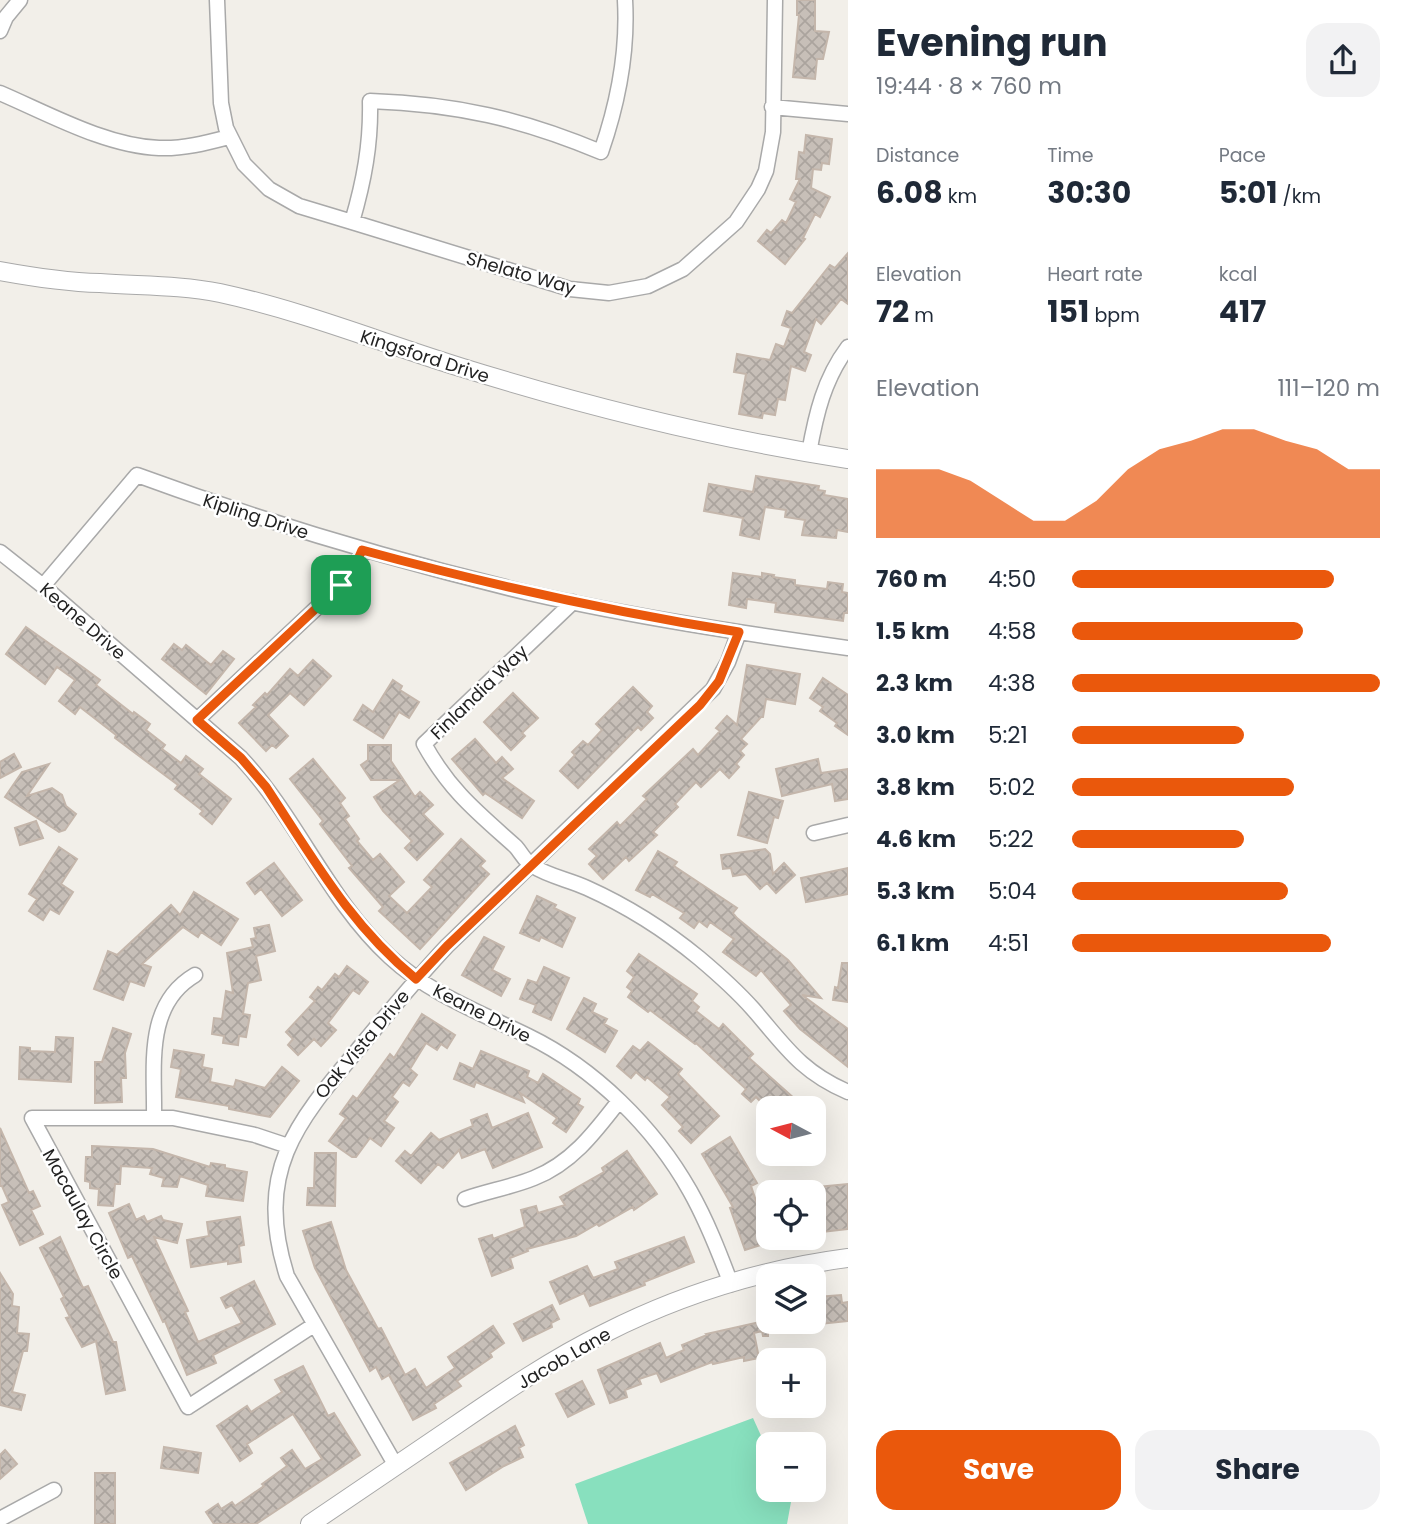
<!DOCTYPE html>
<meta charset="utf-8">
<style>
:root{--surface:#fff;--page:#f2f2f3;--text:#1f2937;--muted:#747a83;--accent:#ea580c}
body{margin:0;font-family:Poppins,sans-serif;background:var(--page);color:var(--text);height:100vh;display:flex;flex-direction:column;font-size:26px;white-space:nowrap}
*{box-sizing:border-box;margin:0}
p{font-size:23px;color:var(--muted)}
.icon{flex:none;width:38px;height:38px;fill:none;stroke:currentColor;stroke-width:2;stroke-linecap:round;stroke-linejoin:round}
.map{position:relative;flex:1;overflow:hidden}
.details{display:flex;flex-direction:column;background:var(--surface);width:560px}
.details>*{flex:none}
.needle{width:46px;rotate:277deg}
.tools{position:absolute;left:756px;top:1096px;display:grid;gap:14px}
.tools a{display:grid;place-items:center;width:70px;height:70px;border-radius:14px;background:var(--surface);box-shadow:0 7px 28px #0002;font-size:35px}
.pin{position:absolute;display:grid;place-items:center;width:60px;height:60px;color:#fff;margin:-30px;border-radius:14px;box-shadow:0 4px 10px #0006}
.round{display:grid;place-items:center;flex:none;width:74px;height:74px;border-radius:21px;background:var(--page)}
.headline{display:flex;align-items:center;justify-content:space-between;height:119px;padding:0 28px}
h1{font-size:38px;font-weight:700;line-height:52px}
.figures{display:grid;grid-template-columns:repeat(3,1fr);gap:10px;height:119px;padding:7px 28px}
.figures div{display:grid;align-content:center}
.figures b{font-size:30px;font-weight:700}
.figures small{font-size:19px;font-weight:400}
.figures p{font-size:19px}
.chart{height:196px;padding:14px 28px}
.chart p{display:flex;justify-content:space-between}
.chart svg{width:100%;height:126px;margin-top:7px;fill:var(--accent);opacity:.7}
.primary-button{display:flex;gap:14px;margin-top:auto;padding:14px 28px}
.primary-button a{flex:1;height:80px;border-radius:21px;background:var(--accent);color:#fff;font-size:28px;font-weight:700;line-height:80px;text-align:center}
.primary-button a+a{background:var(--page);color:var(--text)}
ul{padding:0 28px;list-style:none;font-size:23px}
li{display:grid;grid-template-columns:112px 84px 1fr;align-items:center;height:52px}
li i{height:18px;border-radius:9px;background:var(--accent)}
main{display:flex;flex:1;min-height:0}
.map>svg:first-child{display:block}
.pitch{fill:#88e0be}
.building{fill:url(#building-cross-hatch);stroke:#c4b6ab;stroke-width:2}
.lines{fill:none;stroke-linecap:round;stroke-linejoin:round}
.minor-casing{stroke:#a9a9a9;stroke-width:17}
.tertiary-casing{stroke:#a9a9a9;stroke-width:20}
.minor{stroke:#fff;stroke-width:14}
.tertiary{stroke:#fff;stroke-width:18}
.route-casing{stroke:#fff;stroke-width:14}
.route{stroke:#ea580c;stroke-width:9}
.labels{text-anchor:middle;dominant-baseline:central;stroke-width:5;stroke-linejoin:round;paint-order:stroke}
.street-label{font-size:18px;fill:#222;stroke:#fff}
</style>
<main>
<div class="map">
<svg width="848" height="1524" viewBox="0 0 848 1524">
<defs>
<pattern id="building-cross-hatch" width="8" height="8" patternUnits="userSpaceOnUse" patternTransform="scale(1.75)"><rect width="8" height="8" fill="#c7bfb8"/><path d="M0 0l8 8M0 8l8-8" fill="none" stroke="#aba49e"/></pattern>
</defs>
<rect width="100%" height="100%" fill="#f2efe9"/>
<!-- pitch -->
<path class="pitch" d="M753 1418 768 1451V1489H786L791 1502 787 1524H588L575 1484Z"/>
<!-- building -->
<path class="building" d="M797 0H815V31L829 32 823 59H817L815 79 793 77 799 15H797Z
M806 135 832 139 829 164 822 163 821 170 813 169 811 188 830 197 820 217 815 214 803 238 805 239 785 264 758 241 767 230 771 233 782 220 786 223 796 202 790 199 800 179H796L799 152 804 153Z
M848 253V304L841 299 821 324 816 319 804 352 811 355 805 371 791 366 785 400 778 399 775 415 763 413 762 418 739 414 746 374 734 372 737 354 770 360 776 344 784 347 791 328 782 325 787 311 792 313 830 265 835 268Z
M756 476 819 486 818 490 825 491 824 495 848 499V532L837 530 836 538 802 535 805 520 785 517 786 510 765 507 759 539 740 535 743 518 704 511 709 484 753 492Z
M733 573 762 577V573L774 575 773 577 795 580V585L827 589 828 582 843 584 842 592 848 593V613H844L843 621 775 612 776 603 747 599 746 608 729 605Z
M26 627 84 668 100 680 96 685 133 714 134 712 150 724 146 730 165 745 162 749 181 763 186 756 203 769 199 774 231 799 212 824 200 814 203 811 175 789 178 785 115 738 116 735 80 707 75 714 59 701 75 680 57 667 45 684 6 654Z
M174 644 182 650 186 645 211 665 223 651 234 659 206 694 162 659Z
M313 660 331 676 304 705 290 693 268 715 288 736 276 748 272 745 266 751 239 723 256 707 253 705 265 693 267 695 290 669 298 676Z
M747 665 800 674 795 704 766 699 763 717H761L741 739 747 744 740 751 744 755 736 764 739 767 729 778 720 769 701 787 696 782 675 804 678 807 653 832 657 835 629 861 626 857 603 879 589 864 597 856 589 849 617 822 620 826 647 799 643 796 693 749 698 755 720 731 716 728 727 716 737 725Z
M823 678 848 695V735L835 726 837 723 820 711 823 707 810 698Z
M393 680 402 686 400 690 419 702 409 718 399 712 383 738 354 720 363 705 373 712Z
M633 687 652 706 647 712 653 718 641 730 638 727 578 788 560 771 575 755 572 752 583 741 588 745 602 730 596 724Z
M513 693 538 718 522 733 525 736 511 750 484 722Z
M475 739 496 763 502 757 513 769 502 778 534 801 522 818 485 793 483 795 452 759Z
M368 745H391V761L415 797 420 792 433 805 423 814 443 834 417 860 405 848 412 841 383 811 374 797 400 780H371L361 765 368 760Z
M14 754 21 767 0 778V762Z
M313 759 345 798 340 803 349 816 345 819 359 839 357 841 373 860 380 854 404 882 389 896 407 913 432 887 424 880 461 839 485 861 480 866 489 874 420 949 379 911 383 907 349 868 352 866 320 824 323 821 290 779Z
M818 759 821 773 848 769V799L835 801 832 784 782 796 776 769Z
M49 764 27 796 52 788 62 795 66 806 76 814 65 830 59 832 5 797 22 772Z
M749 792 783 801 778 818 774 817 767 843 738 835Z
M36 821 43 838 20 845 15 828Z
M59 847 77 859 61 884 73 892 59 914 50 909 43 920 29 911 37 899 29 894Z
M765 849 770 854 773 874 784 863 795 875 776 893 767 883 760 889 746 874 733 876 731 868 723 869 721 855Z
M658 851 677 862 674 866 737 908 733 913 737 918 788 960 821 998 802 995 848 1029V1067L800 1029 784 1011 791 1005 761 970 756 976 723 952 734 939 710 922 707 927 699 921 694 928 680 918 684 913 652 894 650 897 636 890Z
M274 863 302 900 282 916 261 889 255 894 247 883Z
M848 868V894L806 902 801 878Z
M194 892 238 919 221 945 201 932 198 937 183 927 142 964 151 967 144 986 130 981 123 1000 94 989 108 951 117 955 171 905 180 915Z
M537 896 556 905 554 908 575 918 562 947 541 937 539 941 520 933Z
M269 925 275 951 256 956 261 980 248 983 243 1014 250 1015 246 1037 239 1036 238 1045 223 1043 224 1036 212 1034 214 1018 222 1019 226 991 233 993 227 953 253 947 251 939 256 938 254 928Z
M484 937 504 947 492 970 510 979 501 996 462 975Z
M639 954 697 994 692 1001 699 1007 696 1011 719 1029 723 1024 753 1054 749 1058 805 1108H767L756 1097 751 1102 742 1094 746 1089 696 1043 695 1044 650 1010 648 1012 628 997 632 991 627 987 634 977 627 971Z
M842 963H848V1002L833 1000 835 987 838 988Z
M347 966 368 982 359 994 353 990 328 1023 336 1030 321 1046 314 1039 298 1055 288 1045 293 1039 286 1032 315 1001 310 997 318 987 322 990 335 974 339 977Z
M544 967 569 978 551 1020 533 1012 536 1005 520 999 528 980 537 983Z
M584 998 596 1004 592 1012 607 1019 604 1024 617 1031 605 1052 567 1029Z
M422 1014 455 1035 447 1048 441 1044 437 1050 426 1043 410 1069 417 1075 409 1086 403 1082 392 1097 398 1102 384 1121 394 1128 381 1146 370 1138 356 1157H352L329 1141 346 1118 340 1114 353 1096 357 1099 390 1054 394 1058Z
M113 1028 131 1034 125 1053 126 1078H121L122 1102 95 1103V1062H102Z
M56 1037 73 1038 71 1082 19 1079 20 1047 30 1048V1051L55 1052Z
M648 1042 682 1069 678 1074 719 1116 691 1143 679 1131 683 1127 662 1105 670 1097 647 1077 645 1080 636 1072 631 1078 617 1066 633 1046 640 1051Z
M174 1050 204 1055 202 1067 212 1069 210 1082 234 1087 236 1080 265 1088 282 1067 299 1081 270 1117 229 1109V1106L176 1097 181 1069 171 1067Z
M481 1051 529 1071 527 1077 538 1083 543 1074 580 1099 578 1104 583 1107 566 1132 553 1123 557 1118 520 1093 524 1102 476 1082 474 1087 454 1079 460 1063 473 1069Z
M528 1113 542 1147 493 1168 485 1149 462 1158 459 1150 443 1168 438 1164 421 1183 396 1161 405 1151 411 1156 431 1133 439 1140 473 1126 471 1120 487 1114 492 1128Z
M0 1128 29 1193 33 1191 40 1206 31 1210 43 1234 20 1245 2 1205 9 1202 2 1186H0Z
M730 1137 757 1183 751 1186 770 1242 745 1250 730 1208 733 1207 702 1154Z
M92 1146 153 1149 210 1167 211 1163 225 1165V1168L247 1172 243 1201 206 1196 208 1185 180 1176 177 1187 162 1186 164 1178 150 1174 152 1168 121 1166 120 1184H115L113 1206 98 1205 99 1189 90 1188V1182L85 1181 86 1157H92Z
M627 1151 657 1194 634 1210 633 1207 599 1226 597 1224 576 1236 527 1249 528 1251 510 1258 513 1268 492 1276 479 1239 492 1235 493 1239 525 1227 521 1210 536 1206 538 1213 565 1205 560 1197 604 1172 602 1168Z
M315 1153H336L335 1206 307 1205 308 1188H314Z
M848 1184V1229L814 1233V1213H821L818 1187Z
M129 1204 136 1220 144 1216 147 1222 161 1216 163 1220 182 1224 177 1243 154 1237 188 1311 185 1312 198 1342 242 1323 232 1305 226 1308 221 1298 254 1281 275 1324 213 1355 216 1363 187 1375 165 1321 163 1322 132 1256 128 1258 109 1213Z
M240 1217 244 1245 239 1246 241 1262 228 1264V1261L191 1267 187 1240 209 1236 207 1222Z
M331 1222 346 1270 378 1329 381 1328 405 1375 415 1369 426 1388 455 1368 448 1357 493 1326 504 1343 490 1353 492 1357 457 1381 461 1386 434 1404 436 1408 413 1420 389 1375 382 1379 376 1367 370 1371 315 1268 303 1231Z
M60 1237 83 1288 88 1286 113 1342H116L125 1390 106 1394 96 1341 82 1347 66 1318 70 1317 61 1299 64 1297 40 1248Z
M684 1237 694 1262 644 1282 645 1285 590 1306 584 1293 560 1304 550 1282 587 1266 593 1278 618 1269 615 1262Z
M0 1273 13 1294 12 1306 19 1307 17 1333 29 1334 27 1351H23L12 1392 25 1395 21 1410 0 1405Z
M841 1295 842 1303 848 1302V1321L820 1324 817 1297Z
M552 1305 559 1319 551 1323 552 1327 523 1341 514 1324Z
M768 1306V1321H816L817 1327 784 1332V1327L768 1330V1336H763L762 1331 754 1333 759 1358 744 1361V1357L713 1364 712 1362 661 1382 657 1373 639 1379 641 1384 625 1390 627 1397 610 1403 598 1370 660 1343 666 1358 684 1350 682 1345 707 1335 706 1334 760 1322 758 1308Z
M303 1366 328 1416 334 1413 360 1455 256 1524H214L206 1512 218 1504 221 1509 232 1502 235 1506 264 1486 262 1484 287 1466 281 1458 292 1450 305 1469 322 1459 293 1414 247 1444 252 1453 240 1461 217 1426 247 1406 251 1412 282 1392 275 1380Z
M582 1381 594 1404 568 1417 556 1394Z
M515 1426 524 1445 519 1448 523 1457 504 1466 466 1490 450 1463Z
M164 1447 201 1453 198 1473 161 1468Z
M5 1450 17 1464 0 1479V1455Z
M95 1473H115V1524H95Z"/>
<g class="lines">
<!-- minor casing -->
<g class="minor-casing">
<path id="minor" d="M217 0 221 103 226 128 244 164 269 189 299 206 352 222 570 289 609 293 648 286 683 269 736 222 758 189 766 171 773 132 775 0
M0 31 6 17 20 0
M0 93C49 114 106 146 159 148 183 149 206 143 229 137
M772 107 848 114
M352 222C364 181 371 144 370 101 457 104 522 119 601 152 618 103 628 52 625 0
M809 453C816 414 824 379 848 347
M0 552 43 586 241 758C298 819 328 900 390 957 430 994 479 1012 528 1036 594 1068 654 1127 690 1191 707 1221 719 1252 731 1284
M43 586 137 475C265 522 396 561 529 593 634 617 741 633 848 648
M573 602 424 744C450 791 477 812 515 846 521 852 525 862 533 866 548 876 570 880 587 888 627 906 665 930 699 958 718 974 737 991 753 1009 785 1046 801 1072 848 1092
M197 720 341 585 353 571 362 549
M814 833 848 825
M154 1118C155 1067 144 1005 195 975
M288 1146 255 1135 173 1118H32L188 1407 314 1325
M465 1199C488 1191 512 1187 534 1178 572 1163 595 1132 619 1101
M396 1466 287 1276C254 1171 296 1123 360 1047 388 1013 416 979 447 946L713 689 728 662 739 632
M0 1519 54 1490"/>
</g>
<!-- tertiary casing -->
<g class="tertiary-casing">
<path id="tertiary" d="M0 271C33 277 66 282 100 283 141 286 180 285 220 293 303 311 382 343 463 368 589 407 718 439 848 459
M310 1524C359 1491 407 1458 456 1425 504 1392 552 1359 605 1333 680 1295 764 1269 848 1258"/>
</g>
<!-- minor -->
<use href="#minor" class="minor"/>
<!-- tertiary -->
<use href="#tertiary" class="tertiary"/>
</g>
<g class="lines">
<!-- route casing -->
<g class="route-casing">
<path id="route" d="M362 550C487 584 612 612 739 632L719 681 700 705 447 946 416 979C349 924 313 858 266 787L241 758 197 720 341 585 353 571Z"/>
</g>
<!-- route -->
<use href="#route" class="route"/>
</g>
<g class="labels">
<!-- street labels -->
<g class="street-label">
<text transform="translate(521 273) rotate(16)">Shelato Way</text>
<text transform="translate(425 356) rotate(18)">Kingsford Drive</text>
<text transform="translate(256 516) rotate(18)">Kipling Drive</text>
<text transform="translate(83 621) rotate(41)">Keane Drive</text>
<text transform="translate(479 692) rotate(-44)">Finlandia Way</text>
<text transform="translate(482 1013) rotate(27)">Keane Drive</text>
<text transform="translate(362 1044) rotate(-50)">Oak Vista Drive</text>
<text transform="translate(83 1214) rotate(61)">Macaulay Circle</text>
<text transform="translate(564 1358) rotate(-30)">Jacob Lane</text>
</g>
</g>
</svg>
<div class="tools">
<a><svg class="needle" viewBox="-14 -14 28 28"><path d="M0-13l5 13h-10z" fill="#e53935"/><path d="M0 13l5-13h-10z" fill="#747a83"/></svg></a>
<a><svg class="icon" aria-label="locate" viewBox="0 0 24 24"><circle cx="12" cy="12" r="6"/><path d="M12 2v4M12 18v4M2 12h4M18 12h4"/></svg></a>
<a><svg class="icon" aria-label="layers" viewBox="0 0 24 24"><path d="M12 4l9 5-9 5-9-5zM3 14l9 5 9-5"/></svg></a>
<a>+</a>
<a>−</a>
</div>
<div class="pin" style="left:341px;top:585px;background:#1e9e55"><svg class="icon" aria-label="arrive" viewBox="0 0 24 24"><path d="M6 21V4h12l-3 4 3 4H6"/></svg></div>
</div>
<section class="details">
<div class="headline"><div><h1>Evening run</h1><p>19:44 · 8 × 760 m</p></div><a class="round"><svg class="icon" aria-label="share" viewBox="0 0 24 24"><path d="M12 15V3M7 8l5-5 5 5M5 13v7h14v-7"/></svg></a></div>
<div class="figures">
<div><p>Distance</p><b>6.08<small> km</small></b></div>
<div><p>Time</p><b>30:30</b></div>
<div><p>Pace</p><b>5:01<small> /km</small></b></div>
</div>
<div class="figures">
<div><p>Elevation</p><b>72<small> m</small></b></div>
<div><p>Heart rate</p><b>151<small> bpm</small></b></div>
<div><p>kcal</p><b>417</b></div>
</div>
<div class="chart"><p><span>Elevation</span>111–120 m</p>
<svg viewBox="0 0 160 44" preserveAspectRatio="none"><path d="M0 44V20L10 20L20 20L30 24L40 31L50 38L60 38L70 31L80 20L90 13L100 10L110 6L120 6L130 10L140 13L150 20L160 20V44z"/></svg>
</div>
<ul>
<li><b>760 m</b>4:50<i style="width:85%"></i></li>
<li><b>1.5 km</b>4:58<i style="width:75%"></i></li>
<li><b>2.3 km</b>4:38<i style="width:100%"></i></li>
<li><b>3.0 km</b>5:21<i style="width:56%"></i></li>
<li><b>3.8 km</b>5:02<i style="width:72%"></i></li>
<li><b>4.6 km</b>5:22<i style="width:56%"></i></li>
<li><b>5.3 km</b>5:04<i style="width:70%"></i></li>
<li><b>6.1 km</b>4:51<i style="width:84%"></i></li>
</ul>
<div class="primary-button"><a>Save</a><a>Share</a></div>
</section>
</main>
